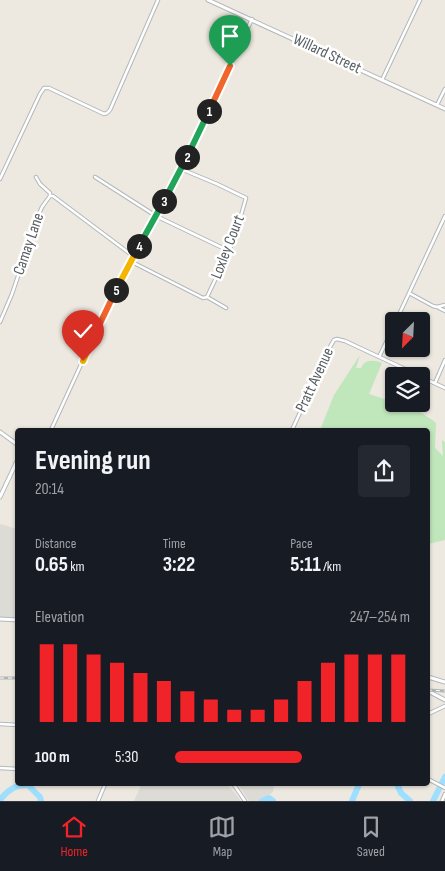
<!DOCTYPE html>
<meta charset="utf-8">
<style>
:root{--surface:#171b24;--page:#242831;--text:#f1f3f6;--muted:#9ea1a6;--line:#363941;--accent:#f02328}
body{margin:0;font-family:"Sofia Sans Condensed",sans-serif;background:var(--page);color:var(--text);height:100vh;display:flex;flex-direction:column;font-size:19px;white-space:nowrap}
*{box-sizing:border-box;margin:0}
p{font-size:16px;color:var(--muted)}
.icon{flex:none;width:28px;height:28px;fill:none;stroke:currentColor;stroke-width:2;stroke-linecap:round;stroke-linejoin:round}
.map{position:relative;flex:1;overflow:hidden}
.details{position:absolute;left:15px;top:428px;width:415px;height:358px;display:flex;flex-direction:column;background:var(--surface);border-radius:5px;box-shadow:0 1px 4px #0004}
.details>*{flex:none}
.needle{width:32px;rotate:204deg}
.buttons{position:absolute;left:385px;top:312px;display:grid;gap:10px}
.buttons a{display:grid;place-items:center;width:45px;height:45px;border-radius:5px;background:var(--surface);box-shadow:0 1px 4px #0004;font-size:25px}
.pin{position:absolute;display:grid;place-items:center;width:42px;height:42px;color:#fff;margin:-51px -21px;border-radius:50% 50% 50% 0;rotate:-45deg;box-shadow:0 0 5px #0007}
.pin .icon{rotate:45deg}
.km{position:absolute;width:25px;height:25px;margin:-12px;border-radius:50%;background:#222;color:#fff;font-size:14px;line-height:25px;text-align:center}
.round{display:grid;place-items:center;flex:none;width:52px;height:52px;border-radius:5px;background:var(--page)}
.summary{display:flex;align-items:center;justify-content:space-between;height:85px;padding:0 20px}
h1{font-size:28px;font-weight:700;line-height:38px}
.figures{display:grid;grid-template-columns:repeat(3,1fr);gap:8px;height:85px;padding:5px 20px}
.figures div{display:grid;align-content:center}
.figures b{font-size:21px;font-weight:700}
.figures small{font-size:14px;font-weight:400}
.figures p{font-size:14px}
.chart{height:140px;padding:10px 20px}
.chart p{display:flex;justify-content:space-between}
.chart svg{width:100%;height:90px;margin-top:5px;stroke:var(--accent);stroke-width:6}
ul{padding:0 20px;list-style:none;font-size:16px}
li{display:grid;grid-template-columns:80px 60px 1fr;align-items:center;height:38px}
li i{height:12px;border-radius:6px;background:var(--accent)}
.menu{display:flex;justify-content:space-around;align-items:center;height:70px;border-top:1px solid var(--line);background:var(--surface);font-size:14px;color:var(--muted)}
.menu a{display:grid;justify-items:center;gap:2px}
.menu .selected{color:var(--accent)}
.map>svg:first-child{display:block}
.industrial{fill:#dddbd5}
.green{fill:#c0e6bb}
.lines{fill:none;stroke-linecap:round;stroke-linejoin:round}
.river{stroke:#9edfff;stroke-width:6}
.minor-casing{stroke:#b3b8bc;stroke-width:4.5}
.tertiary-casing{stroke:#b3b8bc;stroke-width:5}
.minor{stroke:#fff;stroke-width:2.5}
.tertiary{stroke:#fff;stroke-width:3}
.rail-casing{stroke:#b2b3b3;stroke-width:3}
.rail{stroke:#fff;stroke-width:1;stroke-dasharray:4;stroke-linecap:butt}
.split-1-casing{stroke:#fff;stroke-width:10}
.split-2-casing{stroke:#fff;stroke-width:10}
.split-3-casing{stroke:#fff;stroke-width:10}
.split-4-casing{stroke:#fff;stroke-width:10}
.split-5-casing{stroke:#fff;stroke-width:10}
.split-6-casing{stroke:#fff;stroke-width:10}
.split-7-casing{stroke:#fff;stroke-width:10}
.split-1{stroke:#f0652b;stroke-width:6}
.split-2{stroke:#22a559;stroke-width:6}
.split-3{stroke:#22a559;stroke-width:6}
.split-4{stroke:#22a559;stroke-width:6}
.split-5{stroke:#f5b400;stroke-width:6}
.split-6{stroke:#f0652b;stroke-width:6}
.split-7{stroke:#f5b400;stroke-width:6}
.labels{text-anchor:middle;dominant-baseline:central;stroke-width:5;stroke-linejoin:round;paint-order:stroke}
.street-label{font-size:16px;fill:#595e62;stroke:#fff}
</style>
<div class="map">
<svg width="445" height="801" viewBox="0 0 445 801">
<rect width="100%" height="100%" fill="#ede9e0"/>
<!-- industrial -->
<path class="industrial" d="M0 524 17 529V618H0Z
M142 783H216L226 784 234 792 241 801H134Z
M237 783H274L273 792 259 801H249Z"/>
<!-- green -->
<path class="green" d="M360 355 356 368H361C365 359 373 360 382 363L369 394 394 402V404C410 404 424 414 436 423L435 448 443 456 442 440 445 442V540L428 544V430H349L342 427 347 430H320L334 395Z"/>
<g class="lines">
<!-- river -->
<path class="river" d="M396 782 401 793 410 801
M0 800C7 790 16 784 28 785L40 797 41 801
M262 801 269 798 273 801
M352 801 360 782
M433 801 445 777"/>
<!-- minor casing -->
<g class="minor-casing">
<path id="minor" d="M382 80 420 0
M437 105 445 89
M181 169 217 184 246 198 234 240 207 297
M36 177 40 184 50 193V196
M95 177 156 216 229 251
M0 179 40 94 44 88H49L104 114 107 113 110 110 158 0
M50 196H53L133 256
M130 261 203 298 207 297 226 308
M409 293 433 306 437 307 445 305
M439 308 445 311
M396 321 445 216
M0 322 12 294 39 214 42 207 50 196
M379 357 394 326
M421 377 445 388
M435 383 445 360
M51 430 118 284 188 155 252 19
M292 430 331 345 334 340 337 339 345 341 420 376
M428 714 445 706
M0 724 18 725
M0 768 18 769
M428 779 445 788
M232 782 245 801
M98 801 106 782
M442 801 445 794"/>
</g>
<!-- tertiary casing -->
<g class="tertiary-casing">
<path id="tertiary" d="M208 0 445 109
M0 432 18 445
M0 497 18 459
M0 619 18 620
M428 677 445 682
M428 691 445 700"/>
</g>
<!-- minor -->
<use href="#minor" class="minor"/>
<!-- tertiary -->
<use href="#tertiary" class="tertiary"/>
<!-- rail casing -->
<g class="rail-casing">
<path id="rail" d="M0 678H18
M428 690 445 691"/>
</g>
<!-- rail -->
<use href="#rail" class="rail"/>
</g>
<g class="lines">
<!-- split-1 casing -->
<g class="split-1-casing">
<path id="split-1" d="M209 111 230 66"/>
</g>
<!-- split-2 casing -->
<g class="split-2-casing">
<path id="split-2" d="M187 157 209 111"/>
</g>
<!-- split-3 casing -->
<g class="split-3-casing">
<path id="split-3" d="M164 201 187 157"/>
</g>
<!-- split-4 casing -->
<g class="split-4-casing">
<path id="split-4" d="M139 246 164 201"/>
</g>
<!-- split-5 casing -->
<g class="split-5-casing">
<path id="split-5" d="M116 290 139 246"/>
</g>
<!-- split-6 casing -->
<g class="split-6-casing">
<path id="split-6" d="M94 336 116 290"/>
</g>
<!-- split-7 casing -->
<g class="split-7-casing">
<path id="split-7" d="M83 361 94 336"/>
</g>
<!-- split-1 -->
<use href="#split-1" class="split-1"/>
<!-- split-2 -->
<use href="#split-2" class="split-2"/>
<!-- split-3 -->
<use href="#split-3" class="split-3"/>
<!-- split-4 -->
<use href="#split-4" class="split-4"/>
<!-- split-5 -->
<use href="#split-5" class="split-5"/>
<!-- split-6 -->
<use href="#split-6" class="split-6"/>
<!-- split-7 -->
<use href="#split-7" class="split-7"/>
</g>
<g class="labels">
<!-- street labels -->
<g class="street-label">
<text transform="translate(327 54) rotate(25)">Willard Street</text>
<text transform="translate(29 244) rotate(-71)">Camay Lane</text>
<text transform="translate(228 247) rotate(-69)">Loxley Court</text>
<text transform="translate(315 380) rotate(-65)">Pratt Avenue</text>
</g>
</g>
</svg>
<div class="buttons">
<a><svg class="needle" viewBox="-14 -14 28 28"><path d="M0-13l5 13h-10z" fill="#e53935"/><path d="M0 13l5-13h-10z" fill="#9ea1a6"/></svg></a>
<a><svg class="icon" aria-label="layers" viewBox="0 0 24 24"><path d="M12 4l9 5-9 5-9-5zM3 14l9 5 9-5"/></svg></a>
</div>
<div class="pin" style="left:230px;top:66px;background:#1e9e55"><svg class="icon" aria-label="arrive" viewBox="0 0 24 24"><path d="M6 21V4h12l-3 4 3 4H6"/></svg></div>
<div class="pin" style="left:83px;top:361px;background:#d93025"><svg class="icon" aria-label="check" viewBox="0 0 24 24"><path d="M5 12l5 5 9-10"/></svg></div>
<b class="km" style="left:209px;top:111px">1</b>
<b class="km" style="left:187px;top:157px">2</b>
<b class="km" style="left:164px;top:201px">3</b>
<b class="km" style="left:139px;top:246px">4</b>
<b class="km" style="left:116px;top:290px">5</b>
<section class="details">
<div class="summary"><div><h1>Evening run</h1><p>20:14</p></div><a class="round"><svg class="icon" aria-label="share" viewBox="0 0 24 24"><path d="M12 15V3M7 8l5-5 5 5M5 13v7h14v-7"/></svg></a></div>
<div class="figures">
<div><p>Distance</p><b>0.65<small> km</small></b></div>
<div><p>Time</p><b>3:22</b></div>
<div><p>Pace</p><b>5:11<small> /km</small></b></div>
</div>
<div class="chart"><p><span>Elevation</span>247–254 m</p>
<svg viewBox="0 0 160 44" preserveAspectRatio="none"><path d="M5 44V6M15 44V6M25 44V11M35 44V15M45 44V20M55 44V24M65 44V29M75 44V33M85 44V38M95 44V38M105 44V33M115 44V24M125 44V15M135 44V11M145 44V11M155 44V11"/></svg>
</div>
<ul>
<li><b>100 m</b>5:30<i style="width:54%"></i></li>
</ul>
</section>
</div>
<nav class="menu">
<a class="selected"><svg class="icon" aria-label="home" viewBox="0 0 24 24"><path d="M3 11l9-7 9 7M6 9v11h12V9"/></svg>Home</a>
<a><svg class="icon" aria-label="map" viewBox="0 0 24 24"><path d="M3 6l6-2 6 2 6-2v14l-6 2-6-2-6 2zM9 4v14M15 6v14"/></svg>Map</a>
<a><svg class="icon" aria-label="saved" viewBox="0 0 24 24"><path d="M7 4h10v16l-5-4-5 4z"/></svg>Saved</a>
</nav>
